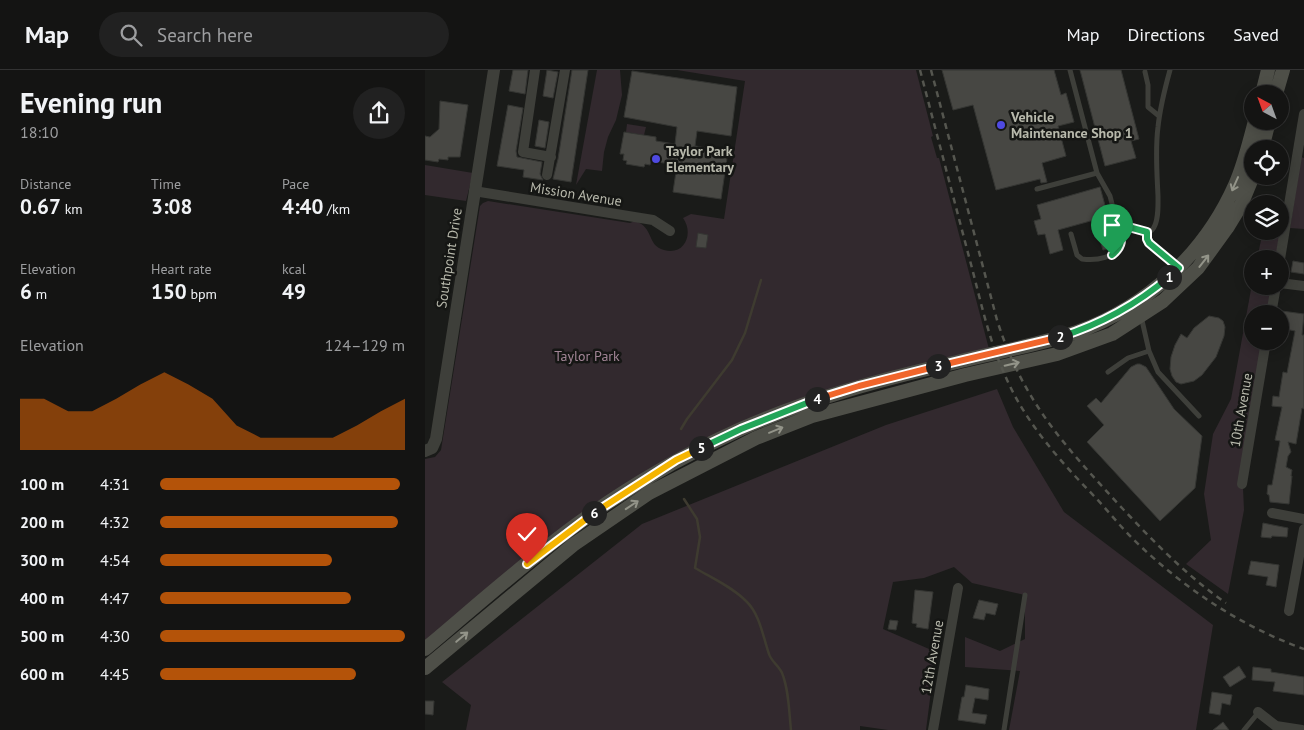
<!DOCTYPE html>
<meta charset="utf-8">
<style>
:root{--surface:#141413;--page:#212121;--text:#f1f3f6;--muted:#9d9ea0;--line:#333;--accent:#b45309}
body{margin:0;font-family:"PT Sans",sans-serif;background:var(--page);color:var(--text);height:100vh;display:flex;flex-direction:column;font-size:19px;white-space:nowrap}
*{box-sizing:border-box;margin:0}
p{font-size:16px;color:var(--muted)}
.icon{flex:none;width:28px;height:28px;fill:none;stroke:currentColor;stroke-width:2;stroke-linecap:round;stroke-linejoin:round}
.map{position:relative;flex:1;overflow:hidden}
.drawer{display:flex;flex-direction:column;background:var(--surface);width:425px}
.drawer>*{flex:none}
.needle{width:32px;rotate:319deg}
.tools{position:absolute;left:819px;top:15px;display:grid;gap:10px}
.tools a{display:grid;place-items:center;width:45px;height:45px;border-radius:50%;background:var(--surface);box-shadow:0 2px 12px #0003,0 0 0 1px var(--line);font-size:25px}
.pin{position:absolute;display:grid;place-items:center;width:42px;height:42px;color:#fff;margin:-51px -21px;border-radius:50% 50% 50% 0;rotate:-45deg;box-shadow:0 0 5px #0007}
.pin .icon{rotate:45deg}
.km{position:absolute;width:25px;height:25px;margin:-12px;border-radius:50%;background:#222;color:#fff;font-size:14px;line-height:25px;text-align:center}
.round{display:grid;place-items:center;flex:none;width:52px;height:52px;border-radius:26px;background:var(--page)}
.head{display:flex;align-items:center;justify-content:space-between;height:85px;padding:0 20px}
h1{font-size:28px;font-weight:600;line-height:38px}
.stats{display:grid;grid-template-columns:repeat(3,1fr);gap:8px;height:85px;padding:5px 20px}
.stats div{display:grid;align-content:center}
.stats b{font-size:21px;font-weight:600}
.stats small{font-size:14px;font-weight:400}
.stats p{font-size:14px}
.chart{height:140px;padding:10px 20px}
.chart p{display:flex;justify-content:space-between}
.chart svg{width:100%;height:90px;margin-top:5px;fill:var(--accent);opacity:.7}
ul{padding:0 20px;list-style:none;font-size:16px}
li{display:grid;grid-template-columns:80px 60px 1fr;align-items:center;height:38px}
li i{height:12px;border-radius:6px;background:var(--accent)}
header{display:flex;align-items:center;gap:30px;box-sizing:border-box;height:70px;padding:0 25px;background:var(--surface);border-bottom:1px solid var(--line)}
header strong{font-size:24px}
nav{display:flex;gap:28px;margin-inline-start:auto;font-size:18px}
.search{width:350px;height:45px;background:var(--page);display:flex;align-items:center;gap:12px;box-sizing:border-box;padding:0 18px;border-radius:28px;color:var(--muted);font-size:19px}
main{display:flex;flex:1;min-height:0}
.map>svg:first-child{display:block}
.green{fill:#32292e}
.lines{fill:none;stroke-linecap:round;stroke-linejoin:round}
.stream{stroke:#3e3b30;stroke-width:2.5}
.building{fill:#474743;stroke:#353633}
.service{stroke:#3e3f3a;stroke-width:5}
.minor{stroke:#3e3f3a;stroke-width:10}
.tertiary{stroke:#3e3f3a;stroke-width:12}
.secondary{stroke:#4e4f48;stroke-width:14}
.rail{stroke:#55564f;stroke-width:2.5;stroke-dasharray:6 5;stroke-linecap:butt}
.oneway{stroke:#939489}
.split-1-casing{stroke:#fff;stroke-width:10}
.split-2-casing{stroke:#fff;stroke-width:10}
.split-3-casing{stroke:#fff;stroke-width:10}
.split-4-casing{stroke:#fff;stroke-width:10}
.split-5-casing{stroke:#fff;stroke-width:10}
.split-6-casing{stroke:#fff;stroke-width:10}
.split-7-casing{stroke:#fff;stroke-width:10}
.split-1{stroke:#22a559;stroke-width:6}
.split-2{stroke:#22a559;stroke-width:6}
.split-3{stroke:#f0652b;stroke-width:6}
.split-4{stroke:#f0652b;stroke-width:6}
.split-5{stroke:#22a559;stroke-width:6}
.split-6{stroke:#f5b400;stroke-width:6}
.split-7{stroke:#f5b400;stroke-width:6}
.poi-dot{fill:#4f4ae1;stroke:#151614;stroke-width:2}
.labels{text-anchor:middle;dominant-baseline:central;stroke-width:5;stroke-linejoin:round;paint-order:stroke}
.poi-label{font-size:14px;font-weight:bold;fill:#b8b9ac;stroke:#151614;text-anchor:start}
.street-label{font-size:14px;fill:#b8b9ac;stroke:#151614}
.park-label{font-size:14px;fill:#a28596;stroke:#151614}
</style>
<header>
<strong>Map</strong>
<div class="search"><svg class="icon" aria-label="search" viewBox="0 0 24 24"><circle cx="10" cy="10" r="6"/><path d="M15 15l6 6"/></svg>Search here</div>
<nav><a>Map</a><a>Directions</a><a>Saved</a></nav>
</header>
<main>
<section class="drawer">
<div class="head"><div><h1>Evening run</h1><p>18:10</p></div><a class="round"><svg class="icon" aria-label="share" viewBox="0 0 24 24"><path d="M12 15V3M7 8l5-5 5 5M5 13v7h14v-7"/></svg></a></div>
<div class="stats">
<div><p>Distance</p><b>0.67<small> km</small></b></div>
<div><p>Time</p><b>3:08</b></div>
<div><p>Pace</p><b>4:40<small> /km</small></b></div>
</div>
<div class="stats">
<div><p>Elevation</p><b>6<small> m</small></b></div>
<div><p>Heart rate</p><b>150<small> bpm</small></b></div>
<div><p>kcal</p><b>49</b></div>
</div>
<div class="chart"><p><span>Elevation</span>124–129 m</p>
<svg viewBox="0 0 160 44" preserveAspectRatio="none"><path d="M0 44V19L10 19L20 25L30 25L40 19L50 12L60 6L70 12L80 19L90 32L100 38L110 38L120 38L130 38L140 32L150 25L160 19V44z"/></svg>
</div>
<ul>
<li><b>100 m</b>4:31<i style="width:98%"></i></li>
<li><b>200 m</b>4:32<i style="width:97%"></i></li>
<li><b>300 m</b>4:54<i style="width:70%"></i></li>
<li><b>400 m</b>4:47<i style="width:78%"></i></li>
<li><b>500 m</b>4:30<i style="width:100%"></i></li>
<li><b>600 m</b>4:45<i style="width:80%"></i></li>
</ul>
</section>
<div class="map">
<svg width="879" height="660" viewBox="0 0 879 660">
<rect width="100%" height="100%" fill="#1a1b19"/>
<!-- green -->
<path class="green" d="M172 0H195L197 25 191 50 183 67 179 82 177 101 161 99 151 115Z
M252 0H491L508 66 506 67 512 88H514L564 279 284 368 0 571V389L10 387 16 380 55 136 58 133 63 131 205 153 210 151C229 157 222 176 239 180 260 186 269 163 258 148L266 144 299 149 320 11Z
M202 54 221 57 219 65 201 62Z
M876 87 879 88V159L865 158Z
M0 95 48 103 41 131 0 125Z
M838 161 859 163 854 189H832Z
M827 214 828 216H849L845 244H828V271H840L817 396 819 440 803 524 761 494 786 470 779 424 788 364 806 329Z
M572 319 588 357 639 442 788 555 771 660H584L595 601 540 597V567L575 581 600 569V525L547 513 529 497 499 508 468 512 458 559 511 582 501 660H463L435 656V660H41L46 635 17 612 217 454 461 355Z"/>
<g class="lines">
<!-- stream -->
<path class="stream" d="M256 359 262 349 307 290 320 263 336 210
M259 429 272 449 275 467 270 498C287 508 307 517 321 531 335 544 338 567 344 584 346 591 354 596 357 603 364 620 364 642 366 660"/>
</g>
<!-- building -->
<path class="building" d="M88 0H103L100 24 84 21Z
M122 0 133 2 128 28 118 26Z
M147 0H163L146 112 128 109 133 89Z
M517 0H629L636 25 641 23 649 52 633 56 641 86 617 93 622 112 616 113 615 109 571 120 548 35 528 40Z
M655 0H696L714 69 706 71 711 88 680 96Z
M207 1 312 17 306 66 272 61 270 76 303 81 296 129 248 122 252 95 226 91 225 95 220 94 219 97 201 94 202 91 198 90 199 84H195L199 62 231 67V71L250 74 252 57 199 47Z
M15 31 43 35 35 87H23V90L14 89 13 92 0 90V66L5 67 14 59Z
M83 35 98 38 91 81 92 87 117 92 115 104 118 110 98 107 99 100 72 96Z
M114 50 124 52 120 78 110 76Z
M675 117 690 172 685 173 686 178 678 180 669 150 633 160 638 180 625 184 620 164 613 165 609 151 616 149 612 135Z
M273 163 283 165 281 178 271 177Z
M868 191 879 193V204L866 202Z
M857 241 879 244 877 265H879V339L877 338 871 374 863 372 866 382 863 386 861 397 867 400 866 406H867L864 434 845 432 844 425 842 424 843 415H847L855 371 850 370 857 337 847 336 848 326 854 327 858 302 862 303 870 261 856 258Z
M784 246 794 248 798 251 800 257 799 266 791 287 777 305 769 311 756 314 751 312 747 306 745 299 746 287 750 275 756 264 762 268 769 258Z
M712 294H715L721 297 749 339 777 366 770 418 735 451 662 372 679 355 662 336 671 328 676 333 706 297Z
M838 453 863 458 862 467 847 466 846 468 836 467Z
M826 491 854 495 851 517 841 515 843 507 823 504Z
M490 520 508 522 503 559 491 557 492 554 487 553Z
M554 530 573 534 570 545 561 543 559 550 548 548Z
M465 550 473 551 471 560 463 559Z
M814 596 821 607 805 617 798 607Z
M828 597 846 599V602L879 607V625L848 621 850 612 827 610Z
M541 615 564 619 563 630 550 628 547 643 562 645 560 654 533 650 537 627H539Z
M787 622 807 625 805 635 797 633 795 645 784 643Z
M0 631H9L8 645 0 644Z
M798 652 804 660H788Z"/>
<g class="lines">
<!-- service -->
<path class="service" d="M645 0 672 103 685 126 697 173C690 188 672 191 657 189L652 185 646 164
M720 2 723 15V37L734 46
M612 119 672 103
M694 157C703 155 719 167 727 160 734 153 733 135 733 126 732 103 730 80 733 57 735 38 740 18 745 0
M723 162 722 169 725 173 752 196
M716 246 724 281 733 302 774 346
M683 302 703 288 724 281
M579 660 600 525
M819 660 833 643"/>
<!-- minor -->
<path class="minor" d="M110 0 98 82 126 87
M122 105 140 0
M49 121 228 150 245 161
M855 189 879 44
M855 213 879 216
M846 244 851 216
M817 414 841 271
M847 443 879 449
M864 541 879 459
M833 642 851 656 877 660
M508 660 533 518"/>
<!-- tertiary -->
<path class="tertiary" d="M0 381 7 378 11 369 69 0"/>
<!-- secondary -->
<path class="secondary" d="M837 24 843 0
M851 24 858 0
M837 79 844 51
M0 579C50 537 99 493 151 455 203 417 258 385 316 359 386 328 458 309 532 292 572 282 613 275 652 262 722 237 780 183 810 115 819 95 824 73 830 51
M0 598 148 475 224 423 331 368 387 346 540 305 632 284 687 264 738 231 773 198 802 158 816 135 828 106"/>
<!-- rail -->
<path class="rail" d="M495 0C511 61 527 122 543 183 554 223 562 265 579 303 599 351 634 390 670 427 683 441 695 456 708 469 757 517 815 556 879 579
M506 0 572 250C598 332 640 376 697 438 729 472 762 506 801 533"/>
</g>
<!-- one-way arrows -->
<defs><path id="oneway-shaft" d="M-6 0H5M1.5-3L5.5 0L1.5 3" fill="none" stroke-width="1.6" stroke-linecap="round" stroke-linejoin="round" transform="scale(1.25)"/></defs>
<g class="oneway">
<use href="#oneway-shaft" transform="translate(810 114) rotate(114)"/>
<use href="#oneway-shaft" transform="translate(779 191) rotate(-52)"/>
<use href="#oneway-shaft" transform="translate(587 294) rotate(-13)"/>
<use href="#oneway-shaft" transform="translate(351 360) rotate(-22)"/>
<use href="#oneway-shaft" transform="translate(207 435) rotate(-34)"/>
<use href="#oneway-shaft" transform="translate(37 567) rotate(-40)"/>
</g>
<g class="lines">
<!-- split-1 casing -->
<g class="split-1-casing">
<path id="split-1" d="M687 185C698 176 697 170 694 157L700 156 722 162V169L724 173 754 198 744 207"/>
</g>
<!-- split-2 casing -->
<g class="split-2-casing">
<path id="split-2" d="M635 267C676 254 711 235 744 207"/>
</g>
<!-- split-3 casing -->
<g class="split-3-casing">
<path id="split-3" d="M513 296 635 267"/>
</g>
<!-- split-4 casing -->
<g class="split-4-casing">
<path id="split-4" d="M392 329 434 316 513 296"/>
</g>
<!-- split-5 casing -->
<g class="split-5-casing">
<path id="split-5" d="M276 378 316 359 392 329"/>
</g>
<!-- split-6 casing -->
<g class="split-6-casing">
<path id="split-6" d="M169 443 251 390 276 378"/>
</g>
<!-- split-7 casing -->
<g class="split-7-casing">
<path id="split-7" d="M102 494 169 443"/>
</g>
<!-- split-1 -->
<use href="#split-1" class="split-1"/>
<!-- split-2 -->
<use href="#split-2" class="split-2"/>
<!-- split-3 -->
<use href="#split-3" class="split-3"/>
<!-- split-4 -->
<use href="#split-4" class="split-4"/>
<!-- split-5 -->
<use href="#split-5" class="split-5"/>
<!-- split-6 -->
<use href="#split-6" class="split-6"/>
<!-- split-7 -->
<use href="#split-7" class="split-7"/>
</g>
<!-- markers -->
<g class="poi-dot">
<circle cx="576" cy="55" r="5"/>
<circle cx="231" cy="89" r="5"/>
</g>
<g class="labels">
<!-- poi labels -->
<g class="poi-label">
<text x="586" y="47">Vehicle<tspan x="586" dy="16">Maintenance Shop 1</tspan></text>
<text x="241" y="81">Taylor Park<tspan x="241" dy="16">Elementary</tspan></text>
</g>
<!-- street labels -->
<g class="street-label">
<text transform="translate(151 124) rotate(9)">Mission Avenue</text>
<text transform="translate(24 188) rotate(-81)">Southpoint Drive</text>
<text transform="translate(816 340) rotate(-80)">10th Avenue</text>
<text transform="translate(507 587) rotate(-80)">12th Avenue</text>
</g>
<!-- park labels -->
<g class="park-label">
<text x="162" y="286">Taylor Park</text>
</g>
</g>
</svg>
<div class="tools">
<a><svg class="needle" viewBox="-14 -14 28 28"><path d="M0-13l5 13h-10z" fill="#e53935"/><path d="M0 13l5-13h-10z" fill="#9d9ea0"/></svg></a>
<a><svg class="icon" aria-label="locate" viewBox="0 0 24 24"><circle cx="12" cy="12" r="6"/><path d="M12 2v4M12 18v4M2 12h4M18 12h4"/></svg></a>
<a><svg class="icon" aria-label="layers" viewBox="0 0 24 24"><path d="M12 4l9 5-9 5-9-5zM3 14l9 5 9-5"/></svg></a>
<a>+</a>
<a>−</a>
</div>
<div class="pin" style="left:687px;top:185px;background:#1e9e55"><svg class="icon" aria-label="arrive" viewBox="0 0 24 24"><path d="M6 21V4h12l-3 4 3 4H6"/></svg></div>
<div class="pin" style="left:102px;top:494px;background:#d93025"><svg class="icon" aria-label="check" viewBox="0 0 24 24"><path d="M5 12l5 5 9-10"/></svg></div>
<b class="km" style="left:744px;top:207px">1</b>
<b class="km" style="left:635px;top:267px">2</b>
<b class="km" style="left:513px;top:296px">3</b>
<b class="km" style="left:392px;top:329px">4</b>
<b class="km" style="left:276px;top:378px">5</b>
<b class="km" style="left:169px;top:443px">6</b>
</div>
</main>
